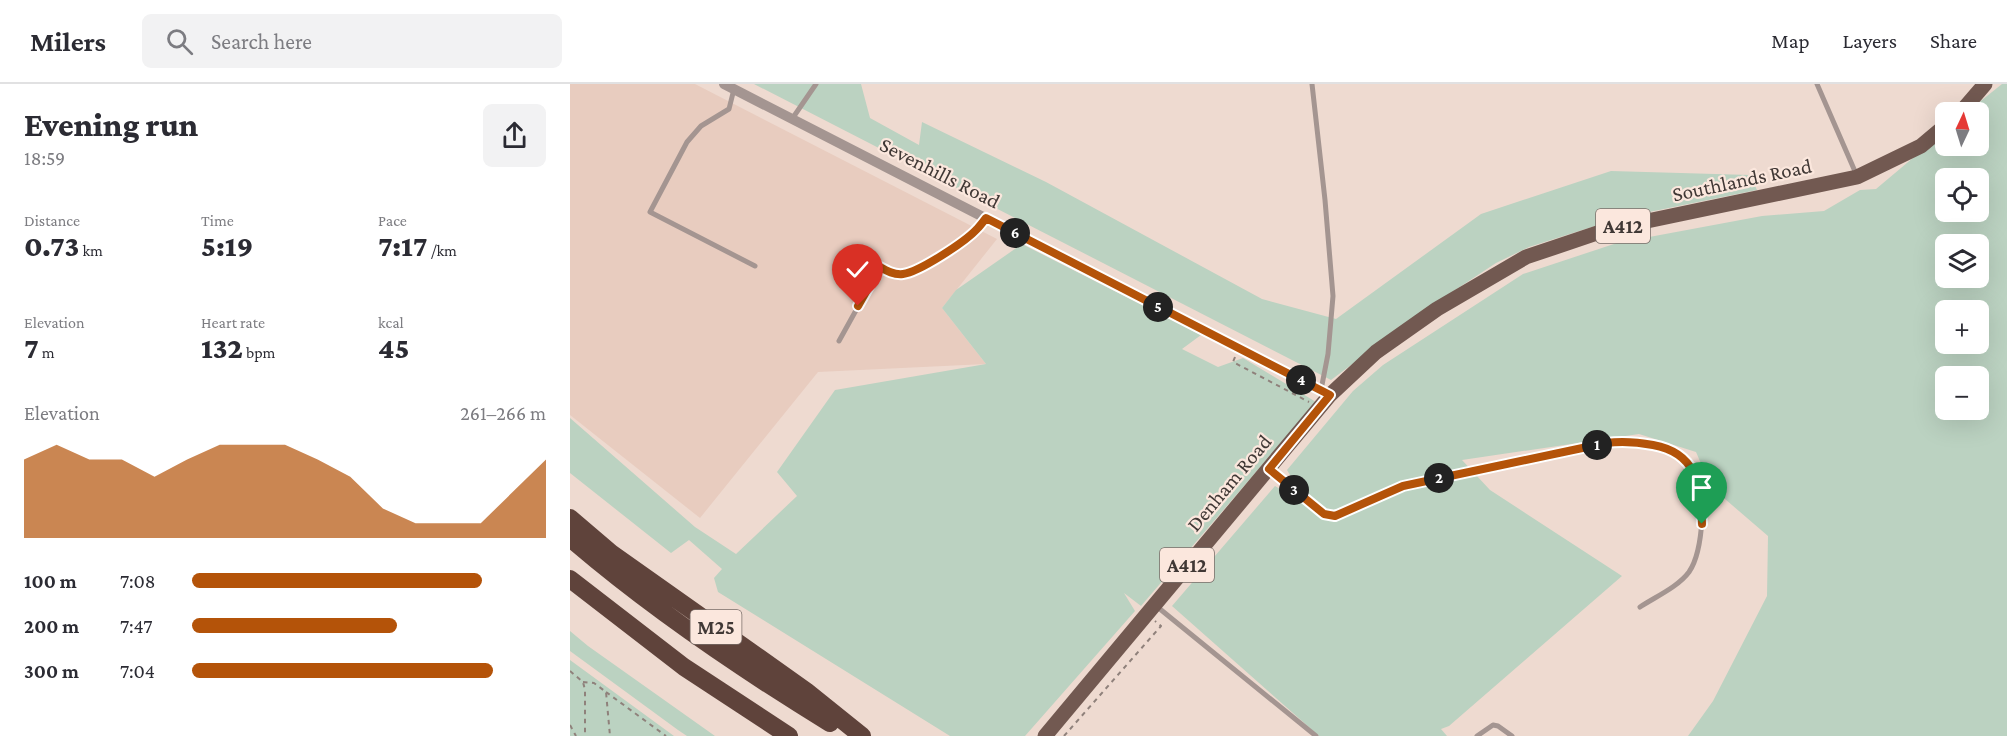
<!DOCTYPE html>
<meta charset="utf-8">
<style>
:root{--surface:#fff;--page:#f2f2f3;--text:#2b2b33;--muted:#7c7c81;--line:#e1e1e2;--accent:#b45309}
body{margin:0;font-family:"Crimson Pro",serif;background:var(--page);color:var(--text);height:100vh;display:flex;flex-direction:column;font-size:22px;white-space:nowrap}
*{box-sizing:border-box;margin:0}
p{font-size:20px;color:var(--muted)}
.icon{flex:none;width:33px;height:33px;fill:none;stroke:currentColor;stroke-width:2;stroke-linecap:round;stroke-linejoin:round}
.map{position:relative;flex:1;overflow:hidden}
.details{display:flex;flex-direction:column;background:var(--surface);width:570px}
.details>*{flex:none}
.needle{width:39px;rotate:4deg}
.fabs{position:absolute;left:1365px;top:18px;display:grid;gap:12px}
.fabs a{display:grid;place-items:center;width:54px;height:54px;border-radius:9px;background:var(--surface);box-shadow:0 6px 24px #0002;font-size:30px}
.pin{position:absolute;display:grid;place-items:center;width:51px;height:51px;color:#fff;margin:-62px -26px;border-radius:50% 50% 50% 0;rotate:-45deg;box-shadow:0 0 6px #0007}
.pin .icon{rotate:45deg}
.km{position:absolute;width:30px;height:30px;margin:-15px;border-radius:50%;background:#222;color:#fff;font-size:16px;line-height:30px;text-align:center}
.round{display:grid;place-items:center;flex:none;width:63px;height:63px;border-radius:9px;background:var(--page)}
.headline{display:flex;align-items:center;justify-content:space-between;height:102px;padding:0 24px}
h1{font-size:33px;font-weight:800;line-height:45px}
.stats{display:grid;grid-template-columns:repeat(3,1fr);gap:9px;height:102px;padding:6px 24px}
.stats div{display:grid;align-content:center}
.stats b{font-size:30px;font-weight:800}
.stats small{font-size:16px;font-weight:400}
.stats p{font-size:16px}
.chart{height:168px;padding:12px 24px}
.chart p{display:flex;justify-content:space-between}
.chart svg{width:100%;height:108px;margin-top:6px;fill:var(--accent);opacity:.7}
ul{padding:0 24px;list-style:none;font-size:20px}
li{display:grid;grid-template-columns:96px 72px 1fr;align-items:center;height:45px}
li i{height:15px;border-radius:8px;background:var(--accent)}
header{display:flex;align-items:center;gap:36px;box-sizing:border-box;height:84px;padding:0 30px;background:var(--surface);border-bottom:2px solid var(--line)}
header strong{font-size:28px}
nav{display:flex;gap:33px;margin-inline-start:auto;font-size:21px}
.search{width:420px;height:54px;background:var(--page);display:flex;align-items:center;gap:15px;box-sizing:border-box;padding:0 21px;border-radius:9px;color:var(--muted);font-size:22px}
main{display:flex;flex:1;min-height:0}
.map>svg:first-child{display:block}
.built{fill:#e8ccbf}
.green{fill:#bbd2c1;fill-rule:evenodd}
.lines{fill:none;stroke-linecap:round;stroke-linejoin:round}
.path{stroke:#8f817b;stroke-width:2;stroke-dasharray:4.5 4.5;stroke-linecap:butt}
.lane{stroke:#a49591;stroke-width:5}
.street{stroke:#a49591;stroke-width:10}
.primary{stroke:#725951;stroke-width:15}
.highway{stroke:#5f433b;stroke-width:18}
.route-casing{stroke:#fff;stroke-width:12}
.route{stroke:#b45309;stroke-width:8}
.labels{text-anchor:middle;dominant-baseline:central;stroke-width:4.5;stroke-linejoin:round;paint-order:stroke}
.shield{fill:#fbe7dd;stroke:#786c67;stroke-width:1.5}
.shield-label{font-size:20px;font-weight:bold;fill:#403835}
.street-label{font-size:21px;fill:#403835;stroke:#fbe7dd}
</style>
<header>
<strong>Milers</strong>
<div class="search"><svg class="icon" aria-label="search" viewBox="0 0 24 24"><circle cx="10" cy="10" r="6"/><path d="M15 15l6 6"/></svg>Search here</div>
<nav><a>Map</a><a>Layers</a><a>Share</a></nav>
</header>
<main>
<section class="details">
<div class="headline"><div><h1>Evening run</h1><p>18:59</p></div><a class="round"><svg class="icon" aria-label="share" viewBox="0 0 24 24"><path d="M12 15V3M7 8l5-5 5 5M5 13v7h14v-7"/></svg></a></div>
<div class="stats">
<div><p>Distance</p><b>0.73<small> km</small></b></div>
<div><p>Time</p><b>5:19</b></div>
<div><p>Pace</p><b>7:17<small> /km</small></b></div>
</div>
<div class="stats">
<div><p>Elevation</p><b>7<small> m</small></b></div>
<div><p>Heart rate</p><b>132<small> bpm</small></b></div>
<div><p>kcal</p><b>45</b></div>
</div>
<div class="chart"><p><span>Elevation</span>261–266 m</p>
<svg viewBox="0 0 160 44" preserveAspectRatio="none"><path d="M0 44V12L10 6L20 12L30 12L40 19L50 12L60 6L70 6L80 6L90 12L100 19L110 32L120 38L130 38L140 38L150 25L160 12V44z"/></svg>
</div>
<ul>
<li><b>100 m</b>7:08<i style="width:82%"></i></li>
<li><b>200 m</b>7:47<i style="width:58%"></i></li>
<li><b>300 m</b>7:04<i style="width:85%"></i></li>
</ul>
</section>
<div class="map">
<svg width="1437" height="652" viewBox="0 0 1437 652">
<rect width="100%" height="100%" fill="#eedad0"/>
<!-- built -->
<path class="built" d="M0 0H125L427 155 372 224 416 280 248 288 130 434 0 331Z"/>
<!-- green -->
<path class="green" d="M184 0H291L300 34 349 61 352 38 476 98 692 215 766 235 911 130 1041 87 1180 91 1187 106 1050 134 959 163 926 179 855 226 761 296Z
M1432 0H1437V652H1118L1143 617 1197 512 1198 452 1141 403 1126 368 1069 350 892 376 920 406 1052 492 879 642 871 645 877 652H749L602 522 705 402 715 408H730L717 386 783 307 813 281 953 190 1047 159 1192 132 1254 127 1290 106 1306 105 1375 47 1376 62H1408V28H1397ZM1376 94H1408V128H1376ZM1376 160H1408V194H1376ZM1376 226H1408V260H1376ZM1376 292H1408V326H1376Z
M452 160 631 251 612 265 648 283 673 274 746 318 571 522 554 509 565 527 455 652H380L148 508 144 494 152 485 119 456 101 469 0 389V334L125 443 166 470 227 412 207 388 265 306 416 280 372 224 386 206Z
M0 547 18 562 145 652H117L108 646 0 567Z
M0 576 104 652H0Z"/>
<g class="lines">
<!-- path -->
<path class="path" d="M665 273 663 278 739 318
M0 587 13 598 15 606V652
M13 598 24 599 36 608 40 652
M36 608 96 652
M0 641 6 652
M494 652 591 542 585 537"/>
<!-- lane -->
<path class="lane" d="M742 0 755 116 763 212 758 270 751 306
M1247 0 1287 92
M164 5 159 25 131 42 117 58 80 128 185 182
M222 35 246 0
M302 180C312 184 322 191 333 190 350 188 396 158 407 145 410 142 413 138 416 134
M269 257 310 183
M700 386 755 430 765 432 833 402 1036 359C1098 352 1132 369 1132 435 1131 452 1128 475 1119 488 1108 503 1085 513 1070 523
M585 521 746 652
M907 652 923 641 928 642 942 652"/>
<!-- street -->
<path class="street" d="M154 0 760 311"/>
<!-- primary -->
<path class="primary" d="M1391 28 1415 0
M475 652 760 311 806 268 867 225 956 173 1039 145 1287 93 1351 62 1376 41"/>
<!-- highway -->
<path class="highway" d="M0 434 41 469 236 607 292 652
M0 454C80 523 170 584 260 639
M0 495 114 583 219 652"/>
</g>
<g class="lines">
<!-- route casing -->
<g class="route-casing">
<path id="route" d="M288 222 310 183C317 187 324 191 333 190 349 188 395 158 407 145 410 142 413 138 416 134L760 311 699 385 754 430 765 432 833 402 1036 359C1052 357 1067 358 1083 361 1127 369 1131 401 1132 440"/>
</g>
<!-- route -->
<use href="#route" class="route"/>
</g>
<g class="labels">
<!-- shield labels -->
<g class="shield">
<rect x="1026" y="125" width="54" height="34" rx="4.5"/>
<rect x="590" y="464" width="54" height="34" rx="4.5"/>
<rect x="120.5" y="526" width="51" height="34" rx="4.5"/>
</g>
<g class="shield-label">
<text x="1053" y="142">A412</text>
<text x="617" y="481">A412</text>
<text x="146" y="543">M25</text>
</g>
<!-- street labels -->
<g class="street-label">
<text transform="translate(370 89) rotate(27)">Sevenhills Road</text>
<text transform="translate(1172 96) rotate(-12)">Southlands Road</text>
<text transform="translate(659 399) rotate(-50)">Denham Road</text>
</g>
</g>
</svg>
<div class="fabs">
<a><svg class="needle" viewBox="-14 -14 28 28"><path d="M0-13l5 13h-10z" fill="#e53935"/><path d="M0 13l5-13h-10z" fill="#7c7c81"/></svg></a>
<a><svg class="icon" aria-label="locate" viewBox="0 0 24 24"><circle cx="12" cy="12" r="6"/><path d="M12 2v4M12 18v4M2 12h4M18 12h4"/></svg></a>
<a><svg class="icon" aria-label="layers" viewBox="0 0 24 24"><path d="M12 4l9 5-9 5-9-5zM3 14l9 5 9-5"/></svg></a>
<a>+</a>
<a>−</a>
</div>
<div class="pin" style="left:1132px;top:440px;background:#1e9e55"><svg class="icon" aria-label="arrive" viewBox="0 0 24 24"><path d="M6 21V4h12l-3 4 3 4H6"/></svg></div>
<div class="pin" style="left:288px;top:222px;background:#d93025"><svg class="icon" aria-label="check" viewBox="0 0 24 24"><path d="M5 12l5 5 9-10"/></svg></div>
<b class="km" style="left:1027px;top:361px">1</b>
<b class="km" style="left:869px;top:394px">2</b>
<b class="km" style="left:724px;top:406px">3</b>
<b class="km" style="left:731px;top:296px">4</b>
<b class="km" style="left:588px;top:223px">5</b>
<b class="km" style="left:445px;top:149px">6</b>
</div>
</main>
